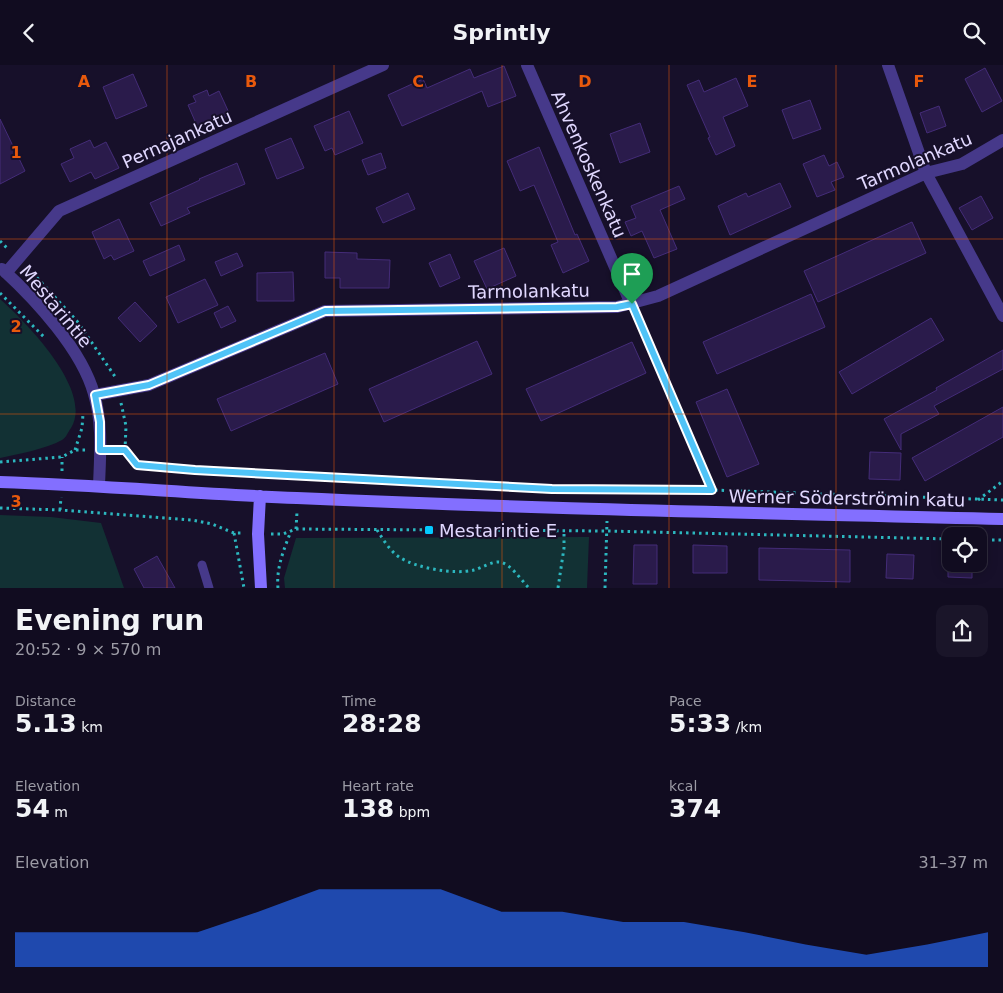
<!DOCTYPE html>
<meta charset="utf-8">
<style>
:root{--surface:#110c20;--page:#1a1529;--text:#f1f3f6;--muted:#9c9ba5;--line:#302c3e;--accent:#2563eb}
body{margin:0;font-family:"DejaVu Sans",sans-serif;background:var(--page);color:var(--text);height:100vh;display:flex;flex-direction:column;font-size:19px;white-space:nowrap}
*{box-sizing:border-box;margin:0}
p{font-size:16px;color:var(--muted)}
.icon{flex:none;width:28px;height:28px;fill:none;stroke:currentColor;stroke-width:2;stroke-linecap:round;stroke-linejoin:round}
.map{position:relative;height:523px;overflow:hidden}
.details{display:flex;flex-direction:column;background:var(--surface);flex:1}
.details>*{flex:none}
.controls{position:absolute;left:942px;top:462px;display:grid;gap:10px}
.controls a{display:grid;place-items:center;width:45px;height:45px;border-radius:10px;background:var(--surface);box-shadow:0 2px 12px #0003,0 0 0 1px var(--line);font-size:25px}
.pin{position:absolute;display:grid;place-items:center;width:42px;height:42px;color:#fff;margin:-51px -21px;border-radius:50% 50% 50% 0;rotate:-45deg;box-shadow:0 0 5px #0007}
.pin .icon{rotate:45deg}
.round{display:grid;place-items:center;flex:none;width:52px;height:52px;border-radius:10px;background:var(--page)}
.headline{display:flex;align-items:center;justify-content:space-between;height:85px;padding:0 15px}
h1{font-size:28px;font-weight:700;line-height:38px}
.metrics{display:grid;grid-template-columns:repeat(3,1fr);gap:8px;height:85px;padding:5px 15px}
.metrics div{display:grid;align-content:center}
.metrics b{font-size:25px;font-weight:700}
.metrics small{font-size:14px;font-weight:400}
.metrics p{font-size:14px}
.chart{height:140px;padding:10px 15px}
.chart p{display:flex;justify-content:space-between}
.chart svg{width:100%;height:90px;margin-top:5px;fill:var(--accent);opacity:.7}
header{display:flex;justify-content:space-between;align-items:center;height:65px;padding:0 15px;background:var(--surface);font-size:22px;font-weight:700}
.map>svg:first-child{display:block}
.green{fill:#123134}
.building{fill:#2a1b4b;stroke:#442c78}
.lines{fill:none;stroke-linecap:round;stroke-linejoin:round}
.path{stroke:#2cb7bf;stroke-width:3;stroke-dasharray:2.5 4;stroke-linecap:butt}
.lane{stroke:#46398a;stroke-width:9}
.street{stroke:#46398a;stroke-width:12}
.secondary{stroke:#836fff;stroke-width:12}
.route-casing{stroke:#fff;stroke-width:10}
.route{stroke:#4fc3f7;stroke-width:6}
.grid{fill:none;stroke:#e8590c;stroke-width:1;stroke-opacity:0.55}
.poi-dot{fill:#04c9ff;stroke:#17102a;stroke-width:2}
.labels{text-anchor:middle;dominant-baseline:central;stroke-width:4;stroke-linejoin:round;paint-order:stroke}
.street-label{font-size:18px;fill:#e1d8ff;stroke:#17102a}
.poi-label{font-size:18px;fill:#e1d8ff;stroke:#17102a;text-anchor:start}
.grid-label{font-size:16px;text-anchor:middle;font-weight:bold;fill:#e8590c;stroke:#17102a;stroke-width:4;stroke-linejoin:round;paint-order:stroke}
</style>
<header><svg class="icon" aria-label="back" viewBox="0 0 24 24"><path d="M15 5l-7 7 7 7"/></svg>Sprintly<svg class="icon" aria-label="search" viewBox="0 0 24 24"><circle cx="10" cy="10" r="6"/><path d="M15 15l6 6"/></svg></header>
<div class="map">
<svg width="1003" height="523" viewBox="0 0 1003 523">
<rect width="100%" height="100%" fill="#17102a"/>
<!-- green -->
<path class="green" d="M0 234C26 257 94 326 71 363 68 367 66 373 62 375 46 384 18 389 0 393Z
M0 450 51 452 101 458 124 523H0Z
M589 472 587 523H285L284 513 296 473Z"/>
<!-- building -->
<path class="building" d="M504 1 516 31 488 42 482 26 402 61 388 30 423 14 427 23 470 4 474 13Z
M985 3 1002 36 982 47 965 14Z
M133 9 147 41 116 54 103 22Z
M736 13 748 41 723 52 735 81 716 90 708 73 710 72 687 20 699 15 704 27Z
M207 25 209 31 219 26 230 50 198 63 188 40 196 37 193 31Z
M810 35 821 64 793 74 782 45Z
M939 41 946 61 927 68 920 48Z
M349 46 363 78 335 90 332 83 325 86 314 61Z
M0 54 25 106 0 119Z
M640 58 650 87 620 98 610 69Z
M291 73 304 103 277 114 265 84Z
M90 75 94 83 106 77 119 103 95 114 91 107 70 117 61 99 74 93 70 84Z
M539 82 575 170 577 169 589 196 563 208 551 180 558 177 534 120 520 126 507 96Z
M381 88 386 103 368 110 362 95Z
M824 90 829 101 837 97 844 112 831 117 835 125 817 132 803 99Z
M237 98 245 119 187 143 190 148 161 161 150 138 200 115 199 114Z
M780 118 791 142 730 170 718 141 746 128 748 132Z
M679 121 685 134 660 145 677 184 654 193 642 166 631 171 625 157 636 153 631 141Z
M408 128 415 144 383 158 376 143Z
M981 131 993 153 972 165 959 143Z
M119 154 134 186 114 195 111 190 104 194 92 167Z
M912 157 926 188 818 237 804 206Z
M179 180 185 195 150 211 143 196Z
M504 183 516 211 487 224 474 196Z
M325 187 357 188V194L390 195 389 223H340V213H325Z
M237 188 243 201 221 211 215 197Z
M450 189 460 213 440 222 429 198Z
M293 207 294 236H257V208Z
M205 214 218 240 178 258 166 232Z
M811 229 825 262 717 309 703 277Z
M135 237 157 261 140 277 118 253Z
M228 241 236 256 221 263 214 248Z
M931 253 944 275 852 329 839 307Z
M477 276 492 309 384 357 369 324Z
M632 277 646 308 541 356 526 324Z
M1003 285V304L934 341 939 349 901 369V385L884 354 937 325 936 323Z
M325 288 338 319 231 366 217 334Z
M727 324 759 399 727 412 696 337Z
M1003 342V372L925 416 912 393Z
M870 387 901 388 900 415 869 414Z
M634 480H657V519H633Z
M693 480 727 481V508H693Z
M759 483 850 485V517L759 515Z
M887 489 914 490 913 514 886 513Z
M157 491 175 523H144L134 504Z
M948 499H972V513L948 512Z"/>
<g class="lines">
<!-- path -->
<path class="path" d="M0 176 9 185
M28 203 77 256 116 313
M0 228 44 272
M637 251 712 425
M121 338 126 361 125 385
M75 385 82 363 83 349
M112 385H125L137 400 297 411 552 424 712 425 1003 435
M0 397 62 392 75 385H86
M62 406V392
M978 435 1003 416
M0 443 60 445 192 455 212 459 234 468H244
M60 445 61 432
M296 464 297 447
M377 465C383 474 389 485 399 492 416 503 454 510 474 505 482 503 492 496 500 497 511 499 521 515 529 523
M234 468 244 523
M271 469H283L296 464 606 466 951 474
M979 475H1003
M278 523C276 503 284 484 291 466
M558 523 564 483V466
M605 523 607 456"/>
<!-- lane -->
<path class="lane" d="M202 500 209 523"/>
<!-- street -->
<path class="street" d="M527 0 631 239
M888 0 926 108 1003 251
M2 204C36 235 82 285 94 329 103 359 100 391 99 421
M6 208 59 146 383 0
M95 330 149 320 325 246 617 242 658 231 926 108 962 99 1003 75"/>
<!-- secondary -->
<path class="secondary" d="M0 417C99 420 198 429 297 433 532 444 768 448 1003 454
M260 431 258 469 261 523"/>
</g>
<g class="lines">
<!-- route casing -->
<g class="route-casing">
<path id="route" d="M632 239 712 425 552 424 195 405 137 400 125 385H100V357L95 330 149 320 325 246 617 242Z"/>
</g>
<!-- route -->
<use href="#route" class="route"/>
</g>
<!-- grid -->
<path class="grid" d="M167 0V523M334 0V523M502 0V523M669 0V523M836 0V523M0 174H1003M0 349H1003"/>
<!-- markers -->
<rect class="poi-dot" x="424" y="460" width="10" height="10" rx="2.5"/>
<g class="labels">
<!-- street labels -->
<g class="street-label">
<text transform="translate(177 74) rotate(-24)">Pernajankatu</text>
<text transform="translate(915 96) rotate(-23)">Tarmolankatu</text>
<text transform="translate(589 99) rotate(66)">Ahvenkoskenkatu</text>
<text transform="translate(529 226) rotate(-1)">Tarmolankatu</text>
<text transform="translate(56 241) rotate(50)">Mestarintie</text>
<text transform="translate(847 433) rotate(1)">Werner Söderströmin katu</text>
</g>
<!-- poi labels -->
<g class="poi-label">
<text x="439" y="465">Mestarintie E</text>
</g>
</g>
<g class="grid-label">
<text x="84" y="22">A</text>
<text x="251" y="22">B</text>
<text x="418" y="22">C</text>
<text x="585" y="22">D</text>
<text x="752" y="22">E</text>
<text x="919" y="22">F</text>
<text x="16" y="93">1</text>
<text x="16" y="267">2</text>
<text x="16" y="442">3</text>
</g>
</svg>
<div class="controls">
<a><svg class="icon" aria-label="locate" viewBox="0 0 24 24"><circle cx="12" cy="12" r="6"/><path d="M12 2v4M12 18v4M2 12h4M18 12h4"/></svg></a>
</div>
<div class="pin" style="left:632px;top:239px;background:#1e9e55"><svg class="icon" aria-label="arrive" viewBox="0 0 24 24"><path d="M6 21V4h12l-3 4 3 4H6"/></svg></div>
</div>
<section class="details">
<div class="headline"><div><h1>Evening run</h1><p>20:52 · 9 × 570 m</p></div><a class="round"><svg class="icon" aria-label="share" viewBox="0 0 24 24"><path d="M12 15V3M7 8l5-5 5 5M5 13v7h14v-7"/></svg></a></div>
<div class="metrics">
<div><p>Distance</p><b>5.13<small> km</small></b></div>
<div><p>Time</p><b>28:28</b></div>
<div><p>Pace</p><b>5:33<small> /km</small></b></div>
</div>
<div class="metrics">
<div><p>Elevation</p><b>54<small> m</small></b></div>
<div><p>Heart rate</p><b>138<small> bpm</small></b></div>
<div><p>kcal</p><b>374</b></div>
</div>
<div class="chart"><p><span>Elevation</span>31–37 m</p>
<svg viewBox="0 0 160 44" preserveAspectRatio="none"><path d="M0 44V27L10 27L20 27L30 27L40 17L50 6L60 6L70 6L80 17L90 17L100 22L110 22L120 27L130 33L140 38L150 33L160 27V44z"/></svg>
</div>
</section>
